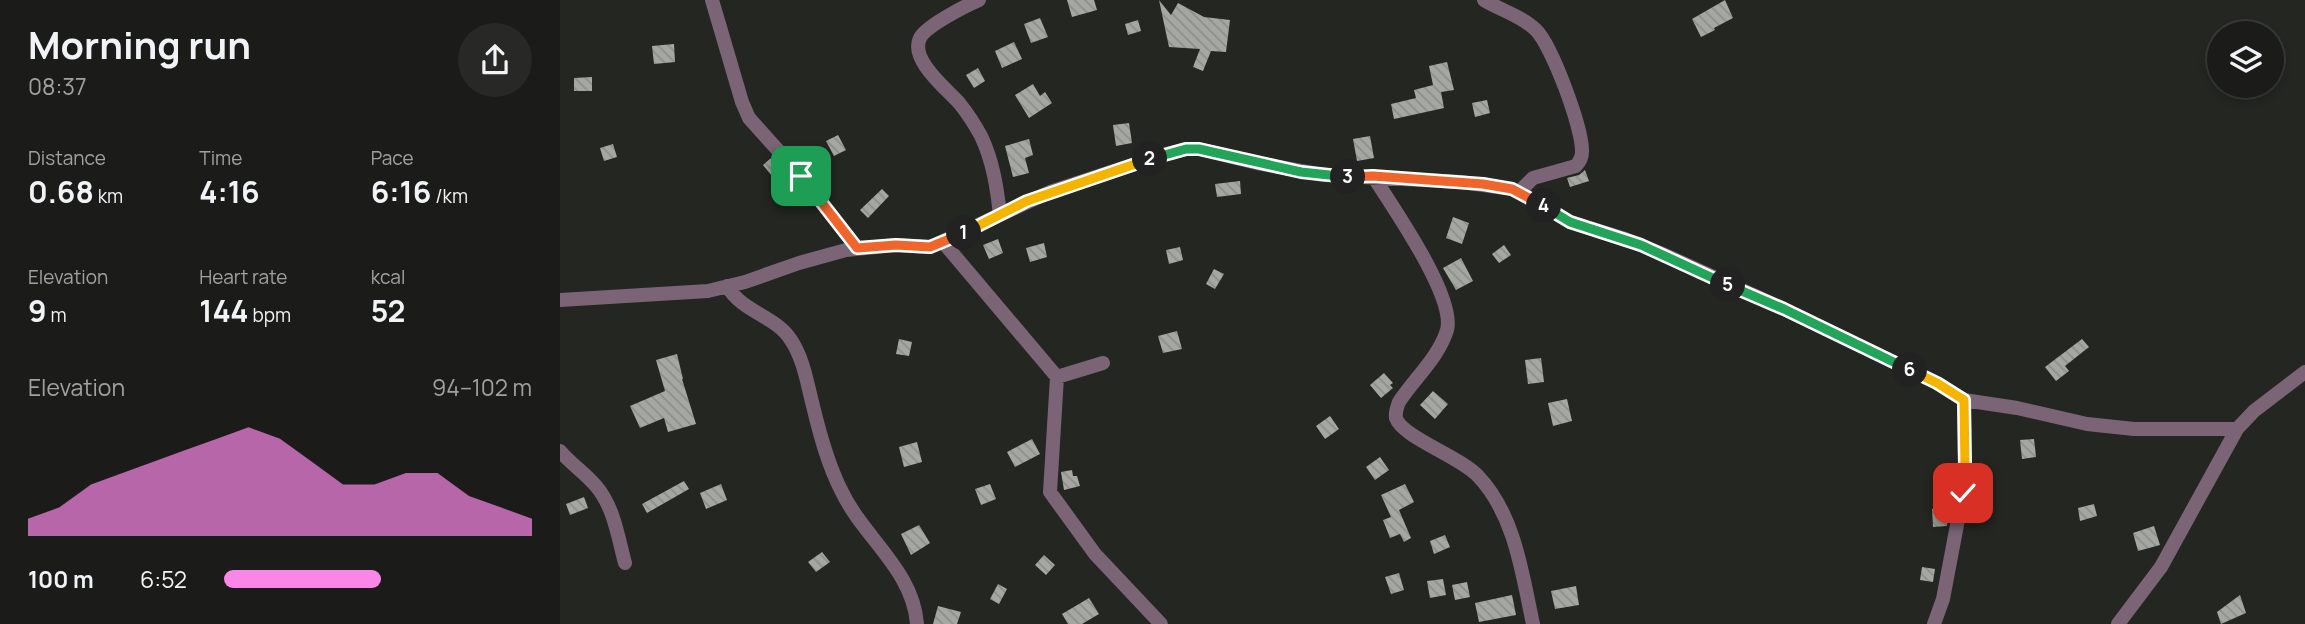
<!DOCTYPE html>
<meta charset="utf-8">
<style>
:root{--surface:#1b1c19;--page:#282926;--text:#f1f3f6;--muted:#a0a1a2;--line:#393a38;--accent:#fa87e7}
body{margin:0;font-family:Manrope,sans-serif;background:var(--page);color:var(--text);height:100vh;display:flex;flex-direction:column;font-size:26px;white-space:nowrap}
*{box-sizing:border-box;margin:0}
p{font-size:23px;color:var(--muted)}
.icon{flex:none;width:38px;height:38px;fill:none;stroke:currentColor;stroke-width:2;stroke-linecap:round;stroke-linejoin:round}
.map{position:relative;flex:1;overflow:hidden}
.panel{display:flex;flex-direction:column;background:var(--surface);width:560px}
.panel>*{flex:none}
.controls{position:absolute;left:1647px;top:21px;display:grid;gap:14px}
.controls a{display:grid;place-items:center;width:77px;height:77px;border-radius:50%;background:var(--surface);box-shadow:0 4px 10px #0003,0 0 0 2px var(--line);font-size:35px}
.pin{position:absolute;display:grid;place-items:center;width:60px;height:60px;color:#fff;margin:-30px;border-radius:14px;box-shadow:0 4px 10px #0006}
.km{position:absolute;width:35px;height:35px;margin:-18px;border-radius:50%;background:#222;color:#fff;font-size:19px;line-height:35px;text-align:center}
.round{display:grid;place-items:center;flex:none;width:74px;height:74px;border-radius:37px;background:var(--page)}
.overview{display:flex;align-items:center;justify-content:space-between;height:119px;padding:0 28px}
h1{font-size:38px;font-weight:700;line-height:52px}
.stats{display:grid;grid-template-columns:repeat(3,1fr);gap:10px;height:119px;padding:7px 28px}
.stats div{display:grid;align-content:center}
.stats b{font-size:30px;font-weight:700}
.stats small{font-size:19px;font-weight:400}
.stats p{font-size:19px}
.chart{height:196px;padding:14px 28px}
.chart p{display:flex;justify-content:space-between}
.chart svg{width:100%;height:126px;margin-top:7px;fill:var(--accent);opacity:.7}
ul{padding:0 28px;list-style:none;font-size:23px}
li{display:grid;grid-template-columns:112px 84px 1fr;align-items:center;height:52px}
li i{height:18px;border-radius:9px;background:var(--accent)}
main{display:flex;flex:1;min-height:0}
.map>svg:first-child{display:block}
.building{fill:url(#building-back-hatch)}
.lines{fill:none;stroke-linecap:round;stroke-linejoin:round}
.minor{stroke:#7a6476;stroke-width:14}
.split-1-casing{stroke:#fff;stroke-width:14}
.split-2-casing{stroke:#fff;stroke-width:14}
.split-3-casing{stroke:#fff;stroke-width:14}
.split-4-casing{stroke:#fff;stroke-width:14}
.split-5-casing{stroke:#fff;stroke-width:14}
.split-6-casing{stroke:#fff;stroke-width:14}
.split-7-casing{stroke:#fff;stroke-width:14}
.split-1{stroke:#f0652b;stroke-width:9}
.split-2{stroke:#f5b400;stroke-width:9}
.split-3{stroke:#22a559;stroke-width:9}
.split-4{stroke:#f0652b;stroke-width:9}
.split-5{stroke:#22a559;stroke-width:9}
.split-6{stroke:#22a559;stroke-width:9}
.split-7{stroke:#f5b400;stroke-width:9}
</style>
<main>
<section class="panel">
<div class="overview"><div><h1>Morning run</h1><p>08:37</p></div><a class="round"><svg class="icon" aria-label="share" viewBox="0 0 24 24"><path d="M12 15V3M7 8l5-5 5 5M5 13v7h14v-7"/></svg></a></div>
<div class="stats">
<div><p>Distance</p><b>0.68<small> km</small></b></div>
<div><p>Time</p><b>4:16</b></div>
<div><p>Pace</p><b>6:16<small> /km</small></b></div>
</div>
<div class="stats">
<div><p>Elevation</p><b>9<small> m</small></b></div>
<div><p>Heart rate</p><b>144<small> bpm</small></b></div>
<div><p>kcal</p><b>52</b></div>
</div>
<div class="chart"><p><span>Elevation</span>94–102 m</p>
<svg viewBox="0 0 160 44" preserveAspectRatio="none"><path d="M0 44V38L10 34L20 26L30 22L40 18L50 14L60 10L70 6L80 10L90 18L100 26L110 26L120 22L130 22L140 30L150 34L160 38V44z"/></svg>
</div>
<ul>
<li><b>100 m</b>6:52<i style="width:51%"></i></li>
</ul>
</section>
<div class="map">
<svg width="1745" height="624" viewBox="0 0 1745 624">
<defs>
<pattern id="building-back-hatch" width="6" height="6" patternUnits="userSpaceOnUse" patternTransform="scale(1.75)"><rect width="6" height="6" fill="#a5a8a2"/><path d="M-1 5l2 2M0 0l6 6M5-1l2 2" fill="none" stroke="#8c8e8a"/></pattern>
</defs>
<rect width="100%" height="100%" fill="#242621"/>
<!-- building -->
<path class="building" d="M507 0H534L537 10 512 17Z
M599 0 611 15 618 3 644 17 670 20 666 52 651 51 643 71 633 67 640 49 609 47Z
M1165 0 1173 18 1154 28 1155 30 1141 37 1132 19Z
M480 18 488 37 471 43 464 24Z
M578 20 581 31 568 35 565 24Z
M454 42 462 59 442 68 435 51Z
M114 44 115 62 94 64 92 46Z
M887 62 894 90 881 92 884 108 834 119 831 104 856 98 854 90 873 85 869 66Z
M418 68 425 81 414 88 406 75Z
M32 77V91H14V78Z
M473 84 480 96 485 92 492 103 469 118 455 95Z
M927 100 930 113 915 117 912 103Z
M569 123 572 143 556 146 553 125Z
M278 135 286 150 274 156 266 141Z
M810 136 814 158 797 161 793 139Z
M469 139 473 155 465 158 469 173 453 177 445 146Z
M53 144 57 157 44 161 40 148Z
M211 158 220 168 212 176 203 165Z
M1025 170 1029 181 1010 187 1007 178 1019 175Z
M680 181 681 194 657 197 655 184Z
M322 189 329 196 308 218 300 210Z
M893 217 909 223 902 244 886 238Z
M438 239 443 253 429 259 423 245Z
M484 243 487 257 470 262 466 248Z
M944 245 951 255 939 263 932 254Z
M620 247 623 260 609 264 606 250Z
M901 258 913 281 896 290 883 268Z
M654 269 664 274 655 289 646 284Z
M617 331 622 349 603 353 598 336Z
M339 339 352 342 349 356 336 354Z
M1522 339 1529 347 1505 366 1509 371 1496 381 1485 367Z
M117 354 123 379H122L136 424 108 432 104 418 80 428 70 406 105 391 96 360Z
M981 358 984 382 968 384 965 360Z
M824 373 833 383 830 385 833 388 821 398 810 385Z
M873 391 888 404 875 419 860 405Z
M1007 399 1012 421 993 426 988 403Z
M770 416 779 429 765 439 756 426Z
M472 439 480 454 455 467 447 452Z
M1474 439 1476 457 1462 459 1460 440Z
M357 442 362 462 344 467 339 447Z
M820 457 829 470 815 480 806 467Z
M512 470 513 476H517L520 486 504 490 501 472Z
M124 481 129 489 87 513 82 504Z
M161 484 167 500 146 509 140 493Z
M430 484 436 499 421 505 415 489Z
M845 484 854 502 839 510 851 538 844 542 840 534 830 538 823 520 831 517 821 495Z
M24 497 28 508 10 515 6 504Z
M1534 504 1537 516 1520 521 1518 508Z
M1389 508 1387 526 1373 527 1372 509Z
M359 525 370 543 351 555 341 534Z
M1594 526 1600 545 1578 551 1573 533Z
M885 535 890 547 874 554 870 541Z
M262 552 270 562 256 572 248 562Z
M484 555 495 565 486 575 475 565Z
M1362 567 1375 569 1373 582 1360 580Z
M839 573 844 590 831 594 825 577Z
M883 579 886 595 870 598 867 581Z
M907 582 910 597 895 600 892 585Z
M438 584 447 589 439 604 430 599Z
M1016 586 1019 605 995 609 991 591Z
M952 595 956 615 919 622 915 603Z
M1680 595 1686 613 1661 624 1657 612Z
M529 598 539 614 522 624H508L502 614Z
M378 606 401 612 397 624H373Z"/>
<g class="lines">
<!-- minor -->
<path class="minor" d="M152 0 182 102 189 118 241 176 297 248
M419 0C405 6 366 26 360 38 349 60 388 90 400 104 408 114 415 125 421 136 433 161 437 188 440 215
M924 0C940 10 962 16 976 30 992 46 1023 129 1022 152 1022 158 1020 161 1016 166L973 178 959 192
M813 176C832 206 896 297 887 330 879 357 854 379 839 402 837 407 835 412 836 418 842 437 901 457 918 476 955 515 962 573 973 624
M383 242 497 377 543 363
M167 286C182 312 216 316 231 340 244 360 247 383 253 406 260 435 268 465 282 492 304 538 353 570 357 624
M0 300 148 291 185 282 239 263 286 250 336 245 370 247 490 192 603 155 626 149H639L697 163 764 175 901 182 952 189 1010 222 1065 239 1105 255 1224 309 1377 383 1404 400 1457 408 1527 424 1574 429H1677L1694 411 1745 372
M497 377 490 492 535 554 601 624
M0 451C11 464 25 473 36 486 54 507 58 537 65 563
M1374 624 1383 599 1403 493 1405 467 1404 400
M1558 624 1601 567 1677 429"/>
</g>
<g class="lines">
<!-- split-1 casing -->
<g class="split-1-casing">
<path id="split-1" d="M241 176 297 248 336 245 370 247 404 233"/>
</g>
<!-- split-2 casing -->
<g class="split-2-casing">
<path id="split-2" d="M404 233 467 201 590 159"/>
</g>
<!-- split-3 casing -->
<g class="split-3-casing">
<path id="split-3" d="M590 159 626 149H639L741 172 788 177"/>
</g>
<!-- split-4 casing -->
<g class="split-4-casing">
<path id="split-4" d="M788 177 813 176 923 184 952 189 984 206"/>
</g>
<!-- split-5 casing -->
<g class="split-5-casing">
<path id="split-5" d="M984 206 1010 222 1081 245 1168 285"/>
</g>
<!-- split-6 casing -->
<g class="split-6-casing">
<path id="split-6" d="M1168 285 1224 309 1350 370"/>
</g>
<!-- split-7 casing -->
<g class="split-7-casing">
<path id="split-7" d="M1350 370 1377 383 1404 400 1405 467 1403 493"/>
</g>
<!-- split-1 -->
<use href="#split-1" class="split-1"/>
<!-- split-2 -->
<use href="#split-2" class="split-2"/>
<!-- split-3 -->
<use href="#split-3" class="split-3"/>
<!-- split-4 -->
<use href="#split-4" class="split-4"/>
<!-- split-5 -->
<use href="#split-5" class="split-5"/>
<!-- split-6 -->
<use href="#split-6" class="split-6"/>
<!-- split-7 -->
<use href="#split-7" class="split-7"/>
</g>
</svg>
<div class="controls">
<a><svg class="icon" aria-label="layers" viewBox="0 0 24 24"><path d="M12 4l9 5-9 5-9-5zM3 14l9 5 9-5"/></svg></a>
</div>
<div class="pin" style="left:241px;top:176px;background:#1e9e55"><svg class="icon" aria-label="arrive" viewBox="0 0 24 24"><path d="M6 21V4h12l-3 4 3 4H6"/></svg></div>
<div class="pin" style="left:1403px;top:493px;background:#d93025"><svg class="icon" aria-label="check" viewBox="0 0 24 24"><path d="M5 12l5 5 9-10"/></svg></div>
<b class="km" style="left:404px;top:233px">1</b>
<b class="km" style="left:590px;top:159px">2</b>
<b class="km" style="left:788px;top:177px">3</b>
<b class="km" style="left:984px;top:206px">4</b>
<b class="km" style="left:1168px;top:285px">5</b>
<b class="km" style="left:1350px;top:370px">6</b>
</div>
</main>
